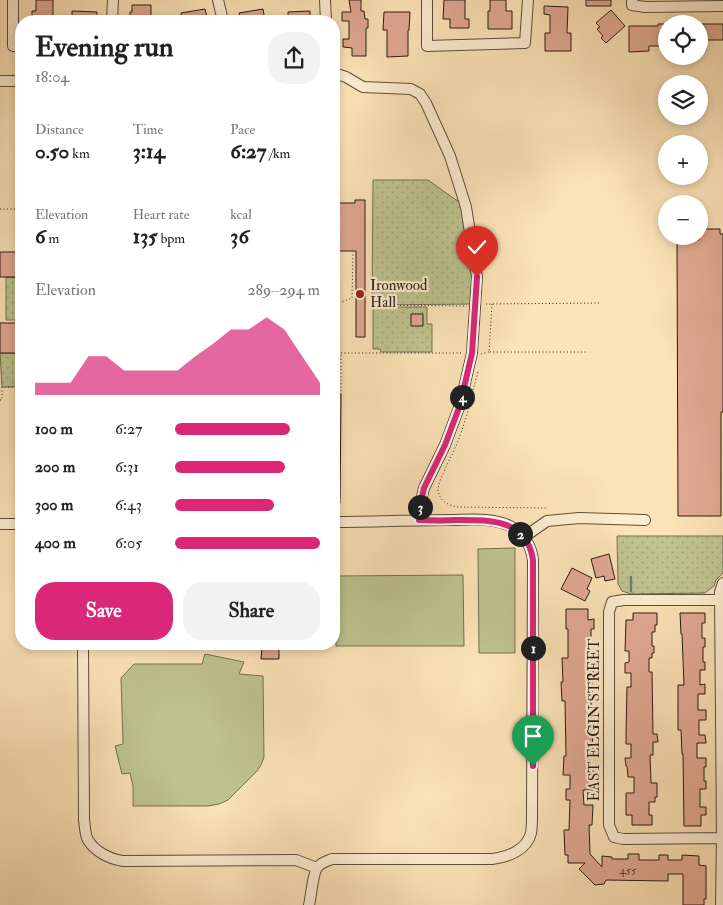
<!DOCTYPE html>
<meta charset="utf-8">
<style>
:root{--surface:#fff;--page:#f2f2f2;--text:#222;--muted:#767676;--accent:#db2777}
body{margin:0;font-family:"IM FELL Double Pica",serif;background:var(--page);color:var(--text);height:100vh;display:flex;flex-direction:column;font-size:19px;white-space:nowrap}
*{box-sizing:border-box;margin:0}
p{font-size:16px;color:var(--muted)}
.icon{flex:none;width:28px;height:28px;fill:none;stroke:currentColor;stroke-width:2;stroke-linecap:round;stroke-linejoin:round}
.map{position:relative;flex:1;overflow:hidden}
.sheet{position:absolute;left:15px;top:15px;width:325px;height:635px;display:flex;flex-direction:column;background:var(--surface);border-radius:20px;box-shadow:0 2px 8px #0003}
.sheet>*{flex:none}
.controls{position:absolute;left:658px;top:15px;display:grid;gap:10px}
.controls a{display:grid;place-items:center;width:50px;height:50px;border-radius:50%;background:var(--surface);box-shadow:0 2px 8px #0003;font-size:25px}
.pin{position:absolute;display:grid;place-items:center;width:42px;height:42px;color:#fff;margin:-51px -21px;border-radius:50% 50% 50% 0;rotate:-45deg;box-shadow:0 0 5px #0007}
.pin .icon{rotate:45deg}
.km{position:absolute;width:25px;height:25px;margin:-12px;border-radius:50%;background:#222;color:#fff;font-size:14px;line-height:25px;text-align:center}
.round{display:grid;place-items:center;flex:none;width:52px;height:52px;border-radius:20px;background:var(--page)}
.headline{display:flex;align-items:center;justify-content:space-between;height:85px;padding:0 20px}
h1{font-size:28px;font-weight:800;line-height:38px}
.metrics{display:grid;grid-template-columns:repeat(3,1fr);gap:8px;height:85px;padding:5px 20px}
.metrics div{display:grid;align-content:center}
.metrics b{font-size:21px;font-weight:800}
.metrics small{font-size:14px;font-weight:400}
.metrics p{font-size:14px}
.chart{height:140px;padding:10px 20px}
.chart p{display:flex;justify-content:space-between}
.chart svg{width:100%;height:90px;margin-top:5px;fill:var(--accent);opacity:.7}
.action{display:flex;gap:10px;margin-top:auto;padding:10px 20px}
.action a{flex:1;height:58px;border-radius:20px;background:var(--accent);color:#fff;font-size:20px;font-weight:800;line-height:58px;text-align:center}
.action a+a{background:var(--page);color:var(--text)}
ul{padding:0 20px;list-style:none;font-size:16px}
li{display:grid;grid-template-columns:80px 60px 1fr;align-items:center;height:38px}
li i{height:12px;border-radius:6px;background:var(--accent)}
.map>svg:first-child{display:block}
.grass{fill:#bec490;stroke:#727052}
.park{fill:url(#park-dots);stroke:#727052}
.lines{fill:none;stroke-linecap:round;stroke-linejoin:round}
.stream{stroke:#6f7c74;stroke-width:2.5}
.building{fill:#e2a992;stroke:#261b15}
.minor-casing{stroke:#5c4d3e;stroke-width:12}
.path{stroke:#261b15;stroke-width:1;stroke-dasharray:1 2.5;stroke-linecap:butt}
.minor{stroke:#feedd1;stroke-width:10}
.route-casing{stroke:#fff;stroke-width:10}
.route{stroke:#db2777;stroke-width:6}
.poi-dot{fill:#8f2418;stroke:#feedd1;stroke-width:2}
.labels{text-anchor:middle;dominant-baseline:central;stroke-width:4.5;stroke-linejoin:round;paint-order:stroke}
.number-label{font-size:12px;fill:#553e34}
.poi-label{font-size:15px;fill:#261b15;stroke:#feedd1;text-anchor:start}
.street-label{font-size:15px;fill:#261b15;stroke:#feedd1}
</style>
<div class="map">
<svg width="723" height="905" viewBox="0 0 723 905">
<defs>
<pattern id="park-dots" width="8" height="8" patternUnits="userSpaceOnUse" patternTransform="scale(1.25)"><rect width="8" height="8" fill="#bec490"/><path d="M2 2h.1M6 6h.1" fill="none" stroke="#a3a87b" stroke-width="1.8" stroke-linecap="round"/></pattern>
</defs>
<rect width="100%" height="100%" fill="#fde3b8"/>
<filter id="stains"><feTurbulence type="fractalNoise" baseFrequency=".004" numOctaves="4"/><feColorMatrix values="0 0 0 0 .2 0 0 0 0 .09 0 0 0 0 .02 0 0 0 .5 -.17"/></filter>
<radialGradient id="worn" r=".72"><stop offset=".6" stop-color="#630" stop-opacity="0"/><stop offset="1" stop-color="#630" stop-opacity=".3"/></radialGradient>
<!-- grass -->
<path class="grass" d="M515 548V653H479L478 549Z
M463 575 464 646H336V576Z
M205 654 244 662 239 674 263 676 264 757 261 765 257 771 228 800 219 804 208 806H133V786L130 773 122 774 115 746 123 744 121 678 134 664H202Z"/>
<!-- park -->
<path class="park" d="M373 180H428L466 207 475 304 372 305Z
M6 277 21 278V320H6Z
M373 307H427V324H432V352H381L380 349H373Z
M0 353H21V387H2Z
M617 536H723V573L716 580 714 586 705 593 631 594 622 591 618 584Z"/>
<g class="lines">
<!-- stream -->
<path class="stream" d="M631 577V591"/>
</g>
<!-- building -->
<path class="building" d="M36 0H53V21H32V11H36Z
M349 0H361V11H364L365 19H368V28H366V56H352V48L343 47V39H349V21H342V12H351Z
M444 0H465V19H469V28H450V19H443Z
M490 0H506V11H512V29H488V11H490Z
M586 0H611V6H586Z
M132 5H151V21H130V12H132Z
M544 6 568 7 567 33H571V51H545V33H550V15L544 14Z
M205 9 208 21H182L181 13Z
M263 9 265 21H241L239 13Z
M611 10 625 26 606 43 601 38 603 36 597 29 600 27 596 23Z
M72 11 97 12V21H72Z
M310 11V19L304 20V21H288V12Z
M384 12H410L409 30H408V56L387 57V30H383Z
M658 24H666V46H649V51L629 52V26H658Z
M699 24H723V40H705L706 50H699Z
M355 200H365V337H356V251H334V206H338V203H355Z
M699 229H720V234H723V412H721V516H678L677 240H699Z
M0 252H21V277H0Z
M411 314H423V326H411Z
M0 323H21V353H0Z
M334 393 341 394 340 503H334Z
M609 554 615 579 605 581 604 576 596 578 591 559Z
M572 568 592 578 587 589 590 591 585 601 561 589Z
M566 609H588V620L594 619V629H591V641H589L590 668H593L594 678H592V702H591L593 751H589V767H593V790H583L584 805H593L592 825H589L590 854 602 867V856L612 857V859H628V854H639V860H659V855H668V860H682V855L699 856V865L706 866V899H704V905H683V874H668V881L606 880 604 884 595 885 579 869 585 863H568V855H565L564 830H569L570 800H566V789H570V775H563L564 756H566L565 701H562L561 682H563L562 658H568V629H566Z
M633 613H657V625H655V632H652V646H654V653H652V658H649V672H652L653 734H657L658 742H653V755H650L651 783H657V797H655V802H649V815H652V825H632V815H626V793H634V777H628L627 766H626L625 758H631V744H626V735L627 687H631V673H625V663L629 662V651H625L626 620H633Z
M680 613H705V623H702V638H705V647H703V662H705V670H700V685L705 684V694H698V710H706V720H699V735H705L706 743H697V758H706V767H704V781H706V789H700V807H706V815H701V826H684L683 754H682L681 730H678V685H684L682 634H681Z
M262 647H279V659H261Z"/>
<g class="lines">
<!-- minor casing -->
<g class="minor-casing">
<path id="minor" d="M13 0V46H21
M218 0 223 21
M325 0 326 21
M427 0V46L525 43 528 0
M632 0V5L645 7 723 6
M112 21 113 0
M334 73 346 77 363 87 411 89 420 94 426 103 450 156 466 207 477 277 472 353 460 405 445 445 424 488 420 506 419 520
M0 81H21
M0 524H21
M524 537 547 521 579 518 645 520
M720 600H623L612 602 609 612V825L614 837 623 839 723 838
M83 644 84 820C85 826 85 835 88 840 95 852 110 859 123 861L296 860 317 868
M309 905C311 897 313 873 317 868 320 863 327 861 332 859H492C508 857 527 850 531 833 532 828 532 822 532 816L533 560C531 545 524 533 510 526 492 517 469 520 449 520 411 520 372 522 334 522
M721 905 722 838 720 592 723 583"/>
</g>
<!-- path -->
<path class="path" d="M0 209H21
M334 304H336L335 253
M336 304 352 298 353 254
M486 304 600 303
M492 304 489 352H588
M372 305 467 306
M334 353H462
M481 354 489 352
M473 390 478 372
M334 392H340L341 390V354
M0 400H2V387H21
M469 408C465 421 461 434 456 446 452 456 438 480 438 490 439 500 447 505 457 507L546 508"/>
<!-- minor -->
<use href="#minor" class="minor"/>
</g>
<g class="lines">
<!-- route casing -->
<g class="route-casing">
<path id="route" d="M477 277 472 353 460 405 445 445 424 488 420 506 419 520C431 520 443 521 455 520 488 520 527 518 533 560V766"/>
</g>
<!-- route -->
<use href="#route" class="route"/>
</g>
<!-- markers -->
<circle class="poi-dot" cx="360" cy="294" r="5"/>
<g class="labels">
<!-- number labels -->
<g class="number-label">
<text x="628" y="870">455</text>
</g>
<!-- poi labels -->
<g class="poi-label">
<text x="370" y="285">Ironwood<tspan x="370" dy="17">Hall</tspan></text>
</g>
<!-- street labels -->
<g class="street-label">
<text transform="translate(594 720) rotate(-90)">EAST ELGIN STREET</text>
</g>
</g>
<rect width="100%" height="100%" filter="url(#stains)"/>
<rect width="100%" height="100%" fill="url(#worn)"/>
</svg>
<div class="controls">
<a><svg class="icon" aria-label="locate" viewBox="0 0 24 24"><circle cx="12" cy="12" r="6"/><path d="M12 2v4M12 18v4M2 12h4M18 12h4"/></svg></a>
<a><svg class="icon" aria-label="layers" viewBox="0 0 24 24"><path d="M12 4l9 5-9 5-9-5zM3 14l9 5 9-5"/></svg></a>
<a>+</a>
<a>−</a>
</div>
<div class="pin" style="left:533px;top:766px;background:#1e9e55"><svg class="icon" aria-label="arrive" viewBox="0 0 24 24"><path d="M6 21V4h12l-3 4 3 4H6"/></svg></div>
<div class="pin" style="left:477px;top:277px;background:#d93025"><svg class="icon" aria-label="check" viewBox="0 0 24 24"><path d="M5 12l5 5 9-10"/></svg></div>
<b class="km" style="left:533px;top:648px">1</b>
<b class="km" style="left:520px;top:534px">2</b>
<b class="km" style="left:420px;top:507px">3</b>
<b class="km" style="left:462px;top:397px">4</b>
<section class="sheet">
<div class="headline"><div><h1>Evening run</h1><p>18:04</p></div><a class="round"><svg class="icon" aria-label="share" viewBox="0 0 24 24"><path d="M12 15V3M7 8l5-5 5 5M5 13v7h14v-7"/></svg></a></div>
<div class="metrics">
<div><p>Distance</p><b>0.50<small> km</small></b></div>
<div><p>Time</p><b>3:14</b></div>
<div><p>Pace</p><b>6:27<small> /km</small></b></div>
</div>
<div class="metrics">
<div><p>Elevation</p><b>6<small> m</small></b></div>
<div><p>Heart rate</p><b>135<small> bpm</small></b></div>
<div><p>kcal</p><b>36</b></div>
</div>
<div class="chart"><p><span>Elevation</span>289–294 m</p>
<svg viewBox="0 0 160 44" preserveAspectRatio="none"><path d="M0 44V38L10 38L20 38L30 25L40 25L50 32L60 32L70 32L80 32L90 25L100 19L110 12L120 12L130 6L140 12L150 25L160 38V44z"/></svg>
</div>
<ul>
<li><b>100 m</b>6:27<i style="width:79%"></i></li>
<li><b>200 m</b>6:31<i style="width:76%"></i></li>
<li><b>300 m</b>6:43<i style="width:68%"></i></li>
<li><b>400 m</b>6:05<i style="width:100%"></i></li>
</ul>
<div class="action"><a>Save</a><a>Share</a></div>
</section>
</div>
